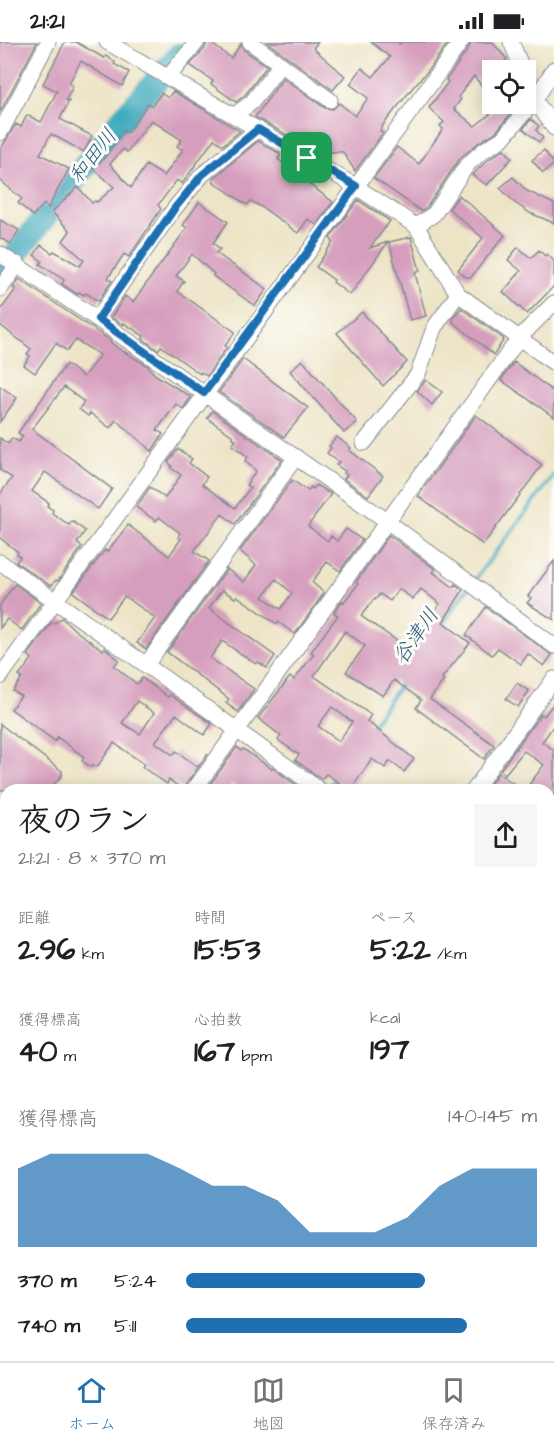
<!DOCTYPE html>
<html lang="ja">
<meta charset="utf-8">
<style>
:root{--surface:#fff;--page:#f6f6f6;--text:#202124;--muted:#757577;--line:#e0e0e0;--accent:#1f6fb2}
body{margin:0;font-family:"Architects Daughter","Klee One",sans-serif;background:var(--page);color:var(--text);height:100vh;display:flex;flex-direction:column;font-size:22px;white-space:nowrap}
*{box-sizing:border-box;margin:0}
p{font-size:20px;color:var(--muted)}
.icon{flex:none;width:33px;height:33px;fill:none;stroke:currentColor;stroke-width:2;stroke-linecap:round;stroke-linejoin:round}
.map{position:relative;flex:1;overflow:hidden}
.sheet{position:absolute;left:0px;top:742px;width:555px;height:578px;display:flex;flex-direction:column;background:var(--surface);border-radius:18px 18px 0 0;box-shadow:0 3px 15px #0003}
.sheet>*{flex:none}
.fabs{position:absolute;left:482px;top:18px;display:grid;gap:12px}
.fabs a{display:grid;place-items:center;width:54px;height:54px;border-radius:0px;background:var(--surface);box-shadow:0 3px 15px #0003;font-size:30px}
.pin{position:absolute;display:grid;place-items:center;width:51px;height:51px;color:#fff;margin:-26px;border-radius:12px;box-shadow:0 3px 9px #0006}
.round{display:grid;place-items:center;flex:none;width:63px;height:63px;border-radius:0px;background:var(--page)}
.headline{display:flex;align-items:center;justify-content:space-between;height:102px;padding:0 18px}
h1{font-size:33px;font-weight:700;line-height:45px}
.stats{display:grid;grid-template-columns:repeat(3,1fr);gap:9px;height:102px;padding:6px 18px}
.stats div{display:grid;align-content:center}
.stats b{font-size:30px;font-weight:700}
.stats small{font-size:16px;font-weight:400}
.stats p{font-size:16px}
.chart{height:168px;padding:12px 18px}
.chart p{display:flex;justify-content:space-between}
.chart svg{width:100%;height:108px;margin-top:6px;fill:var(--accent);opacity:.7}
ul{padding:0 18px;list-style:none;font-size:20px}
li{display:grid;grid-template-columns:96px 72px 1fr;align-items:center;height:45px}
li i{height:15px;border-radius:8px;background:var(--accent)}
.status{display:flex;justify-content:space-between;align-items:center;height:42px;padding:0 30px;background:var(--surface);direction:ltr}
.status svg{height:16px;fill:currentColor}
.tabs{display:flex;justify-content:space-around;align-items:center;height:84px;border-top:2px solid var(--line);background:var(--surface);font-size:16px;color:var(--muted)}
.tabs a{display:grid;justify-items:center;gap:3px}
.tabs .active{color:var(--accent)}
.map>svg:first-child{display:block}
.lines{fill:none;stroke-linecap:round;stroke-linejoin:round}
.stream{stroke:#3faabe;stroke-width:4}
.river{stroke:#3faabe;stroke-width:24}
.building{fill:#d69ebd;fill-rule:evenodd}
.minor-casing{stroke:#848a92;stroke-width:17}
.minor{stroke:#fff;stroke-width:15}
.route-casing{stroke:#fff;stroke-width:12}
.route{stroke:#1f6fb2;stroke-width:8}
.labels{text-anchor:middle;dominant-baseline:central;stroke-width:6;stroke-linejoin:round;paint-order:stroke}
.water-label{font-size:21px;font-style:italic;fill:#296084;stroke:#fdfcf7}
</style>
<div class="status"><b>21:21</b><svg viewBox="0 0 49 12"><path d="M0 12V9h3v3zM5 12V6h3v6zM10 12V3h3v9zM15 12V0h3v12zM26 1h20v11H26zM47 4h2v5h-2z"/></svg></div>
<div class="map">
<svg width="554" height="1319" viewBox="0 0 554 1319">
<rect width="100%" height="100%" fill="#fdfcf7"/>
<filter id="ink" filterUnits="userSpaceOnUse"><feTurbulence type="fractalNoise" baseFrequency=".0167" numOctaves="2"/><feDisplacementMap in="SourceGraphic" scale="12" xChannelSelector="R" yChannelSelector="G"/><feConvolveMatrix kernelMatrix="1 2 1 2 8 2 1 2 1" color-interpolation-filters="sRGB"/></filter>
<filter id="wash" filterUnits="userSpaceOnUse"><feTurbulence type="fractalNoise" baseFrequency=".008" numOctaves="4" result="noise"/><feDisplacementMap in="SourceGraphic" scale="24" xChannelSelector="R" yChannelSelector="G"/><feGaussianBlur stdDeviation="1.35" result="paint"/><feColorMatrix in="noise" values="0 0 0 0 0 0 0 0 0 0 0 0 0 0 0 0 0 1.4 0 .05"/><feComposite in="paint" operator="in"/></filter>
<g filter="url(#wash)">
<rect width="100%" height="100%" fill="#ede4c6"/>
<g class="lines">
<!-- stream -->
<path class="stream" d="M473 540 554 433
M441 584 468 546
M369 687 403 639
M322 747 328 746 336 735
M293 748 308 747
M0 787 6 786"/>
<!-- river -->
<path class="river" d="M0 232 121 78 179 13"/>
</g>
<g id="blocks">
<!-- building -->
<path class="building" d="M0 0H37L0 70Z
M65 0H76L104 16 106 14 115 20 114 22 129 30 122 44 81 19 69 41 73 44 66 58 69 59 60 77 92 94 84 110 51 92 40 112 69 127 48 166 44 162 33 174 18 161 22 157 0 138V108L16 82 21 85 27 73 41 80 57 49 43 42Z
M207 0H209L231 16 241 2 244 8 267 24 245 53 236 60 211 42 213 39 190 23 205 6Z
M267 0H318L313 6 345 34 333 48Z
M371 0H398L399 2 403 0H449L426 31 414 44 383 83 380 89 383 91 355 129 343 110H330V108L314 100 312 105 306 104 255 75 283 36 325 66 333 67 339 61 355 74 368 56 350 42 362 26 373 35 390 15Z
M471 0H492L507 17 505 19 512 28H492V57L474 34 458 55 461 57 454 67 475 84 503 62H515L517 64 496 90 478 101 460 116 427 165 421 169 374 136 397 105 419 122 443 87 440 84 444 80 429 66 448 40 446 38 469 6Z
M173 49 240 89 223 103 214 97 182 142 177 138 158 163 161 167 129 215 124 212 108 236 112 239 98 259 86 251 84 253 79 250 77 252 62 242 64 238 40 222 42 219 34 213 41 203 52 211 54 209 80 224 84 218 63 199 70 189 52 170 78 145 92 161 95 159 97 160 114 145 93 126 104 116 124 88 128 90 148 61 152 64 161 51 168 56ZM151 78 182 98 177 104 183 108 164 134 146 123 131 146 110 122 123 107 127 110Z
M531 77 539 84 536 88 543 96 539 100 523 87Z
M258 99 279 111 280 114 278 117 301 134 306 127 316 133 310 139 312 141 310 143 333 160 316 183 308 177 298 191 263 166 251 159 247 163 214 140 213 137Z
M504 107 512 116 487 143 472 133 490 116Z
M544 108 554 122 543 131 532 118Z
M513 135 527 149 554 162V181L530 171 515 161 500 146Z
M459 153 505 193 471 235H466L458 228 483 196 449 167Z
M358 158 390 179 370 206 388 200 350 253 333 240 334 238 316 225 333 200 330 196Z
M199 160 228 180 213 201 220 207 216 211 267 247 255 264 213 234 214 232 192 212 176 234 184 239 177 249 235 290 225 304 227 305 207 334 201 330 200 332 161 304 158 308 143 297 144 294 124 281 123 283 111 275 125 254 133 260 187 186 183 183Z
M0 178 19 188 11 202 0 196Z
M411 195 420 229 415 231 426 274 410 278 389 200Z
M518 205 531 216 539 208 545 214 547 212 554 219V244L527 272 503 250 521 229 508 218Z
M19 237 111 299 110 300 119 307 148 324 154 332 191 355 183 367 176 362 157 388 163 392 152 409 116 378 110 386 90 371 88 374 79 367 84 360 64 345 32 387 112 447 98 467 45 430 32 449 49 461 47 464 53 468 52 471 69 483 72 479 85 489 77 501 82 505 58 539 56 538 51 544 16 520 20 515 17 512 18 510 0 496V452L12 436 0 428V396L8 402 12 396 19 400 23 394 18 391 66 322 83 335 100 313 76 298 67 309 56 301 35 331 24 323 30 314 27 312 31 307 0 283V269L16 247 13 246Z
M461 266 504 297 494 313 453 280V276Z
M362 270 407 320 383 344 337 291Z
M243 317 308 366 284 395 219 350Z
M302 318 357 380 344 391 290 329Z
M514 320 554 350V375L501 338Z
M426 338 442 350 432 363 417 349Z
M0 344 17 356 0 380Z
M212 369 282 418 235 482 222 472 194 509 209 519 146 607 137 601 155 576 126 555H124L108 576 73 550 105 508 107 510 128 483 169 514 181 497 178 495 180 491 159 475 156 479 136 465 150 445 165 456 181 433 171 426 172 424 168 420 178 407 192 417 189 421 207 435 202 442 235 466 250 446 246 443 256 429 245 419 248 415 232 403 236 398 232 395 233 394 207 376Z
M476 373 542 423 483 503 418 454Z
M337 395 351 406 349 408 383 434 368 454 344 437 347 433 344 431 345 429 336 423 339 420 327 411 331 406 329 404Z
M292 438 308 449 311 445 313 447 316 443 331 452 308 484 328 499 331 494 337 499 346 487 362 498 340 529 327 520 312 540 324 551 295 592 278 580 277 582 237 554 235 556 222 548 209 566 275 614 267 626 258 620 256 622 222 599 210 616 254 647 238 670 226 661 229 657 167 610 227 527 244 540 256 523 240 509ZM276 537 292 551 281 567 263 555Z
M389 493 435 527 433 530 453 545 455 542 463 548 443 580 470 601 442 636 444 638 430 657 494 703 484 717 416 666 421 658 394 638 383 654 346 630 365 604 345 589 314 634 371 673 367 679 414 717 404 730 390 719 385 726 372 717 350 748 326 732 322 737 295 718 299 713 278 698 281 694 258 676 290 635 294 638 314 612 311 610 338 573 334 571 342 559 344 560 358 542 356 540ZM399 547 413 557 421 547 440 562 409 607 361 574 374 557 375 558 380 552 390 559ZM332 665 352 680 339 699 318 684Z
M554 519V578L527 561 531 556 528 554Z
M15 542 41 561 22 588 7 577 0 586V563Z
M486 565 552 613 544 624 528 612 521 622 498 606 492 613 466 593Z
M62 576 76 589 103 608 105 606 119 618 114 624 137 642 142 636 168 655 170 653 212 682 204 693 176 672 155 700 173 713 176 709 198 725 208 712 186 742 184 748 169 738 167 742 142 725 144 722 114 701 97 725 94 723 91 725 82 719 84 715 57 695 55 699 11 667 21 654 13 649 22 636 19 634 32 617 28 613 52 580 55 581ZM137 659 154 671 140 692 122 681Z
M517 641 529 649 518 665 506 657Z
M554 661V683L542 700 554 708V757L549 754V748H525L544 723 524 709 505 732 500 728 541 672 544 674Z
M0 682 62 729V733L50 748H0Z
M237 705 241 709 243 707 272 727 273 726 300 746 297 748H242L232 742 227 748H206Z
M498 731 523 748H486Z"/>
</g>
</g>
<g filter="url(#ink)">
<use href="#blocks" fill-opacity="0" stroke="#848a92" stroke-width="1.5"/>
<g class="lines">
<!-- minor casing -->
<g class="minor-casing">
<path id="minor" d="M107 0 355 144 416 184 458 252 554 321
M250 0 330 58
M511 0 523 28
M169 34 197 0
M525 34 535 58 554 86
M235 73 252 60 281 22
M0 91 48 0
M416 184 434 172 467 123 484 108 502 97 535 58 554 27
M0 212 97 277 387 479 554 604
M0 247 18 222
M97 277 174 167 202 133 258 87
M364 401 418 332 434 286 458 252
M0 520 146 623 320 748
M146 623 296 415
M0 635 461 0
M194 748 520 295 554 261
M474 748 554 637
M0 838 6 843
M549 915 554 919
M0 1020 6 1011
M549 1027 554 1020
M0 1151 6 1156
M549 1189 554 1184
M549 1299H554
M227 1314 234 1319
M62 1319 66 1314
M294 1319 296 1314"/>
</g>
<!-- minor -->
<use href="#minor" class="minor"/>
</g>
</g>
<g class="lines" filter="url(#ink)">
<!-- route casing -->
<g class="route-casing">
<path id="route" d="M258 87 356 144 204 351 98 277 174 167 202 133Z"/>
</g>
<!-- route -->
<use href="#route" class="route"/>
</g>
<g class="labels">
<!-- water labels -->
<g class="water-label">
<text transform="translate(93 114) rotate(-52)">和田川</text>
<text transform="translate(416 594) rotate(-55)">谷津川</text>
</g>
</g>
</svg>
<div class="fabs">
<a><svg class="icon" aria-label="locate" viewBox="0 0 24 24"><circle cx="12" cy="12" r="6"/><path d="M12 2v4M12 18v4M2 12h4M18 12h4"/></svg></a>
</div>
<div class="pin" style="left:307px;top:116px;background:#1e9e55"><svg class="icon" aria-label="arrive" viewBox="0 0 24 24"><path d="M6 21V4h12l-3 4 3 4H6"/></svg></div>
<section class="sheet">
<div class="headline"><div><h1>夜のラン</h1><p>21:21 · 8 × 370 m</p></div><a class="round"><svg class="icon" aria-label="share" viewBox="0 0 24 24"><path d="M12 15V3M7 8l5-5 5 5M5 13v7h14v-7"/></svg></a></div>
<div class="stats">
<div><p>距離</p><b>2.96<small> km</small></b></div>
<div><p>時間</p><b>15:53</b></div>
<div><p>ペース</p><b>5:22<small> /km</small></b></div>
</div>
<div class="stats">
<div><p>獲得標高</p><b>40<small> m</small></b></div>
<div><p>心拍数</p><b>167<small> bpm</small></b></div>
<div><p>kcal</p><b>197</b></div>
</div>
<div class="chart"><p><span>獲得標高</span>140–145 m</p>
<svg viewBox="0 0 160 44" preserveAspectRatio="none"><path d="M0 44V12L10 6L20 6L30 6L40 6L50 12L60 19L70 19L80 25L90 38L100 38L110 38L120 32L130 19L140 12L150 12L160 12V44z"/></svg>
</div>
<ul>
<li><b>370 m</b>5:24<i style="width:68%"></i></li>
<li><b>740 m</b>5:11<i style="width:80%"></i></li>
</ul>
</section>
</div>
<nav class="tabs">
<a class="active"><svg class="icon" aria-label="home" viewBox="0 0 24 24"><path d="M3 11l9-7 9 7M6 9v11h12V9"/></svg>ホーム</a>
<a><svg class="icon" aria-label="map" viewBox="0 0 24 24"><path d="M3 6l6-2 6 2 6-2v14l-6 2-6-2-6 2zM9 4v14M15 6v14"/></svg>地図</a>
<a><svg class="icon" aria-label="saved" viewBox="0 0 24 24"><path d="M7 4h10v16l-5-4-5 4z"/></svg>保存済み</a>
</nav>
